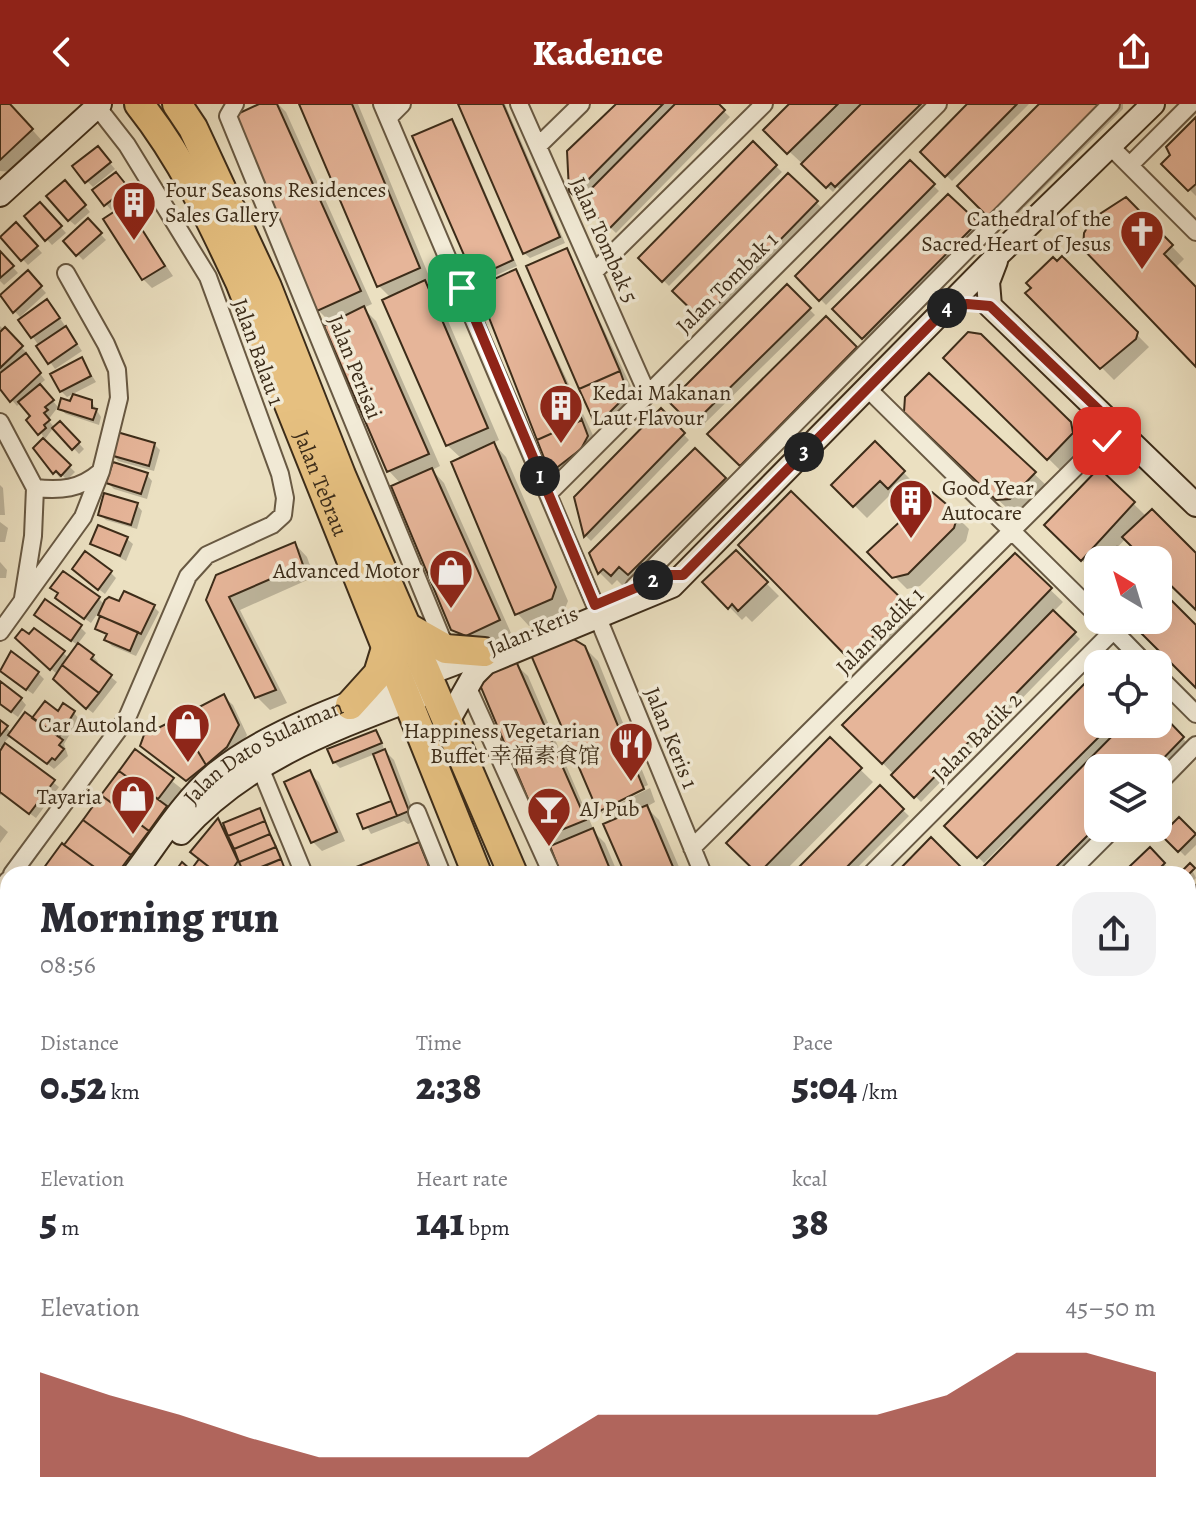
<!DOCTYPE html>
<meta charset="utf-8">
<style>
:root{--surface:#fff;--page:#f2f2f3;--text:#2b2b33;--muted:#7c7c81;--accent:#8f2418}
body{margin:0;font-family:Alegreya,"Noto Serif SC",serif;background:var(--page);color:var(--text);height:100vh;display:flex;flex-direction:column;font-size:30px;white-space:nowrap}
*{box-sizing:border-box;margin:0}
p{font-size:26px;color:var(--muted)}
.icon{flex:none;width:44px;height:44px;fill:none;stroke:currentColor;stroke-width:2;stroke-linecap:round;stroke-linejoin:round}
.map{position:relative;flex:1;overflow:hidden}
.side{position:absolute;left:0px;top:762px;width:1196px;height:648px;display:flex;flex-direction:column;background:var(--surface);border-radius:24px 24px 0 0;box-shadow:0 8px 32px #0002}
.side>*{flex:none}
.needle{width:52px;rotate:322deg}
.tools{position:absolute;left:1084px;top:442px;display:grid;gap:16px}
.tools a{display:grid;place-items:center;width:88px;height:88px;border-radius:16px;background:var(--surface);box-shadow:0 8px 32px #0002;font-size:40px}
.pin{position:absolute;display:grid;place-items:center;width:68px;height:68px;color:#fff;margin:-34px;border-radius:16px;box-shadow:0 4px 12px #0006}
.km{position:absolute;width:40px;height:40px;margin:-20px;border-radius:50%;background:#222;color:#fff;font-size:22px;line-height:40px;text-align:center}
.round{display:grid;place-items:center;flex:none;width:84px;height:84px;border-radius:24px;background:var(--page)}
.overview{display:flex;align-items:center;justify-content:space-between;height:136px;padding:0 40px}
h1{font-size:44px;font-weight:800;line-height:60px}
.stats{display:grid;grid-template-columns:repeat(3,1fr);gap:12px;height:136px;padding:8px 40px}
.stats div{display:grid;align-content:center}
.stats b{font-size:40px;font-weight:800}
.stats small{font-size:22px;font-weight:400}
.stats p{font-size:22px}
.chart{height:224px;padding:16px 40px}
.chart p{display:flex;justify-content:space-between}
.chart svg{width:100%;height:144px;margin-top:8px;fill:var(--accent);opacity:.7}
header{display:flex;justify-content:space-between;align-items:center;height:104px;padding:0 40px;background:var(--accent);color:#fff;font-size:36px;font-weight:800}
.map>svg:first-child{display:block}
.green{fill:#bdc18f;stroke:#7c7654;stroke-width:2}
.shadow{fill:#0003}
.building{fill:#e6b599;stroke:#3c2c19;stroke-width:2}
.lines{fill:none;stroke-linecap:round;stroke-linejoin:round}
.street-casing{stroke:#685943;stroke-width:20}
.secondary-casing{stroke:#3c2c19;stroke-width:26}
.highway-casing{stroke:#3c2c19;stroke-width:32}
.street{stroke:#f2ebd7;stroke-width:16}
.secondary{stroke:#f2ebd7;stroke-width:22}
.highway{stroke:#e6c080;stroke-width:28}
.route-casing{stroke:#fff;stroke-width:16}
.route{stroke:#8f2418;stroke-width:10}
.labels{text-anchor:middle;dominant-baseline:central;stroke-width:7;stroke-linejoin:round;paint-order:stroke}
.poi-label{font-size:22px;fill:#3c2c19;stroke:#f2ebd7;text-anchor:end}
.street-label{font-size:22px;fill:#3c2c19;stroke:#f2ebd7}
</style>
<header><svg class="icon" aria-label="back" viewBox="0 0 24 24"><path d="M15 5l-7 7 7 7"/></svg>Kadence<svg class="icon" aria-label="share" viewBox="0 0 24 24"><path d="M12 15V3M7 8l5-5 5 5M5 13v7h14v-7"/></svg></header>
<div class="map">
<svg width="1196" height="1410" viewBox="0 0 1196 1410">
<rect width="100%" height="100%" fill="#ebe0c1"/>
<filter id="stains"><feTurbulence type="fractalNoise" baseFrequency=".0025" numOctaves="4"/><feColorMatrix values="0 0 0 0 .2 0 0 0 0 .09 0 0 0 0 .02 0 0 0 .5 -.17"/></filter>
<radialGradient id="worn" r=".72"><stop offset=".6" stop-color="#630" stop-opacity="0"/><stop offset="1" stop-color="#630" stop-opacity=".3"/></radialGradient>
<!-- green -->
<path class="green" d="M277 1402H427L430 1410H281Z"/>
<!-- shadow -->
<path class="shadow" d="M0 0H9L44 39 12 68 0 67Z
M264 0H278L286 8 372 200 363 204 376 217 440 362 432 366 444 379 511 529 480 544 466 538 452 525 401 380 389 367 326 222 332 220 318 206Z
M301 0H358L431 177 426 180 437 191 499 336 493 339 506 353 568 497 564 507 529 522 517 509 462 355 447 341 391 194 379 182Z
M460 0H505L565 139 530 154 524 149Z
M618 0H716L730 13 616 129 571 86Z
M792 0H932L842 87 837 83 833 88 766 26Z
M970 0H1029L952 77 923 48Z
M1042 0H1123V5L1003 125 960 82Z
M1196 15V92L1164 60Z
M451 17 457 23 517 162 481 178 475 172Z
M753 40 782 68 669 182 641 154Z
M103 51 115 65 93 83 87 77Z
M910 59 939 87 826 201 798 172Z
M788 72 822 104 709 220 675 187Z
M121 76 132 90 111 106 106 100Z
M70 85 90 108 75 121 69 116Z
M948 93 989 132 876 246 835 205Z
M1126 95 1184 155 1175 164 1196 186V260Z
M40 100 66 129 52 141 26 113Z
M126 103 173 172 152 184 143 175Z
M88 117 106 136 83 156 65 137Z
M16 121 42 149 28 161 2 133Z
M566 146 637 295 609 333 597 321Z
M0 149 18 169 4 181 0 177Z
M1062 155 1149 243 1114 276 1028 189Z
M516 168 600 346 594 358 564 380 552 368 540 338Z
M28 169 46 189 20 213 1 193Z
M787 183 815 211 699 325 672 298Z
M53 204 82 247 55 265 21 216Z
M826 215 868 257 754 373 710 330Z
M0 222 27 249 25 251 45 276 39 281 58 303 48 316 55 324 60 319 84 345 79 350 54 323 45 335 21 298 17 302 0 282Z
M980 232 1084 333 1085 343 1061 367 946 254Z
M82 256 96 278 67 293 61 287Z
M929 271 1047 382 1023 407 1011 408 906 308Z
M91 297 101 313 99 321 66 310 60 305Z
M661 307 689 336 591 437 586 432 576 393Z
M43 337 75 368 67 376 62 371 60 374 36 344Z
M154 340 160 346 154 367 118 357 113 351Z
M875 340 916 381 902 396 893 388 867 414 834 381Z
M695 346 737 388 624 483 617 476 612 481 600 469 591 449Z
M1099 366 1147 413 1196 451V504L1158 466V456H1148L1126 434 1116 445 1127 456H1098V483L1095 469 1046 421Z
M147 371 152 377 147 395 114 385 108 379Z
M0 381 3 384 5 411H0Z
M791 390 917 513 864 567 740 441Z
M137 401 142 407 137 425 106 416 100 411Z
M956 412 969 425 966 437 920 482 907 485 870 448Z
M0 418 8 424 5 438H0Z
M127 435 133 440 126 457 93 439Z
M295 440 307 453 314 473 240 506 287 599 270 606 257 593 208 496Z
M736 449 779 492 752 518 746 512 742 516 705 478Z
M1015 452 1063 498 1053 508 1080 535 921 698 845 621Z
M0 458 7 466 6 474H0Z
M111 469 116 474 105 490 80 471Z
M53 484 98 494 104 500 91 519 63 499Z
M107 497 153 502 159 508 136 552 112 542 106 536 108 532 97 524Z
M42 516 80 523 86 529 77 541 93 552 98 558 96 561 117 578 93 609 67 589 58 571 17 534 63 549 70 555 79 542Z
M584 543 598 557 648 681 602 703V708L650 684 655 698 646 703 659 716 682 770H627L612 719 600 707Z
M515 560 528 572 595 729 605 739 618 770H563L556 742 545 732Z
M1098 568V620H1158V609L1188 640 1158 671V664H1098V724H1106L1060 770H995L1014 735 1011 732 984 759 947 722Z
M38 569 44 575 33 590 8 573Z
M223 592 233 601 247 631 236 652 196 684 142 642Z
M21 595 26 601 18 613 0 600Z
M58 609H74L79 615 64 640 68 652 54 665 11 631 3 640 59 683 36 714 2 689 0 692V650L3 645 0 643V618L12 629 33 617Z
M376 628 381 634 384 646 394 656 417 717 408 720 404 717 371 730 360 711 394 698 375 650 340 664 334 658Z
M830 636 873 678 782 770H761L729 738Z
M135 648 182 685 167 705 175 713 130 770H42Z
M309 669 319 678 345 737 322 747 313 738Z
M880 684 909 712 851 770H794Z
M262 708 287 770H246L241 758 232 770H175L182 761 192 769Z
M1179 716 1196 733V741L1185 752 1164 731Z
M0 721 8 728 0 739Z
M419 740 438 759 442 770H344Z
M1150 746 1170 766 1166 770H1141Z
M1190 762 1196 774 1191 779 1196 785 1193 799 1196 811 1190 816Z
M0 862 8 867V922L0 916Z
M1190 950 1196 957V1024L1188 1031Z
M8 986V1136L0 1146V997Z
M8 1182V1218L0 1211V1194Z
M0 1317 8 1327V1402H66L73 1410H0Z
M159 1402H226L229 1410H155Z
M464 1402H503L506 1410H467Z
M609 1402H630L633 1410H591Z"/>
<!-- building -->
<path class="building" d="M0 0H10L33 25 0 56Z
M259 0H277L361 187 317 207 233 12Z
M299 0H352L420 164 377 183Z
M458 0H503L560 133 523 150Z
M616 0H663L573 91 569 87 567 47Z
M675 0H719L725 6 609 125 580 96Z
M789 0H838L787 50 763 26Z
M861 0H921L835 83 831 79 826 84 801 60Z
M967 0H1017L945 73 920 48Z
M1039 0H1104L989 114 957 82Z
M1196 13V80L1188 87 1161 60 1170 51 1166 43Z
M452 15 513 156 474 174 412 32Z
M753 37 777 61 662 178 638 154Z
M98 42 111 58 85 79 72 62Z
M910 56 935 80 819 197 795 172Z
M116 68 128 83 104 102 92 86Z
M788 69 818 97 702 216 672 187Z
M65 76 86 101 68 117 46 92Z
M948 90 978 118 862 235 832 205Z
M1126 93 1173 141 1164 150 1196 183V263L1083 145 1084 129 1092 115Z
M40 98 62 122 45 137 24 112Z
M126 100 165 162 142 176 103 115Z
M88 114 102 129 76 152 63 137Z
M16 118 38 142 21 157 0 133Z
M567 144 620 267 579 285 526 162Z
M0 147 14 162 0 174Z
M1062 152 1138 228 1136 235 1100 265 1025 189 1031 184 1026 179 1053 153 1057 157Z
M516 165 582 316 537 336 477 183Z
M28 166 42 182 13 209 0 191Z
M425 176 488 324 446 342 382 196Z
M787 180 811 204 692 321 669 298Z
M47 195 60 214 31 234 18 216Z
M364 202 429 350 387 368 324 222Z
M826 212 857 243 740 362 707 330Z
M66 222 77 240 48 260 36 242Z
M5 223 23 242 0 264V228Z
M968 228 981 230 1071 318 1073 329 1047 356 943 254Z
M26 249 41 269 10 298 0 285V269Z
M82 253 91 272 60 288 50 270Z
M620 267 625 281 623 295 596 322 579 285Z
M929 269 1036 368 1010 395 996 396 904 308 905 293Z
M40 280 54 296 45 303 48 306 44 309 50 316 44 321 46 324 38 331 26 316 30 312 18 298Z
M73 290 92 296V304L97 305 93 316 58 305 61 294 70 297Z
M661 304 685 329 584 433 574 393Z
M582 316 588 332 581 345 550 369 537 336Z
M60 317 80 338 72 346 52 324Z
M117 328 155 339 149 362 110 351Z
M43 334 71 361 61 372 56 367 53 370 33 344Z
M875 337 905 367 888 385 880 377 853 403 831 381Z
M494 338 556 483 552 495 515 511 451 358Z
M695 344 726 374 628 471 619 463 611 472 603 465 598 470 589 449Z
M113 358 148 369 141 390 106 379Z
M432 364 500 516 466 532 451 526 391 382Z
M1099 364 1135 398 1081 457 1044 421Z
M791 387 906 499 850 556 738 441Z
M932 388 958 410 954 424 908 470 892 474 867 448Z
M104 389 138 399 131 421 98 411Z
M1152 405 1196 449V506L1158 469V456H1145L1122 433Z
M98 421 128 433 120 452 90 440Z
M295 438 303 461 229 493 276 586 255 594 206 496 216 471Z
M1117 443 1130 456H1104Z
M736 446 768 478 738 507 732 500 728 505 702 478Z
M85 447 112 467 98 486 72 465Z
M1015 449 1052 484 882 660 842 621Z
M1098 462V486L1087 474Z
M63 467 100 493 84 515 55 494 58 489 50 484Z
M1158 483 1196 521V584L1128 516H1158Z
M124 487 155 501 141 530 98 511 105 496 109 493 119 497Z
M45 495 82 521 71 537 34 511Z
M1053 506 1076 528 914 694 891 671Z
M100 512 138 528 130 547 104 536 107 530 95 525Z
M34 524 65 547 50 566 15 534 22 525 29 530Z
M570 533 585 542 644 685 598 708 531 551Z
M78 539 94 551 91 555 112 571 99 589 62 561Z
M11 547 39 568 26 586 0 567Z
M516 557 586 716 544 733 480 581 482 572Z
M62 561 99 589 86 605 53 575Z
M1098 566V620H1112L977 754 944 722Z
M0 577 22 594 11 608 0 600Z
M224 590 239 621 227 643 206 661 178 614Z
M45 597 58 607 63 599 75 607 59 633 32 614Z
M1158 606 1184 633 1154 664H1098V721L1049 770H993L984 762 1124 620H1158Z
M25 608 63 636 59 641 64 645 55 656 52 654 47 660 8 631Z
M178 614 206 661 186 677 140 642 144 631Z
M0 616 8 622 0 632Z
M376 626 382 639 333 659 327 645Z
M830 633 862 664 758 770 726 739Z
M5 639 55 676 29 710 0 688V647Z
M135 645 174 674 158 695 119 667Z
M385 645 409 707 397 712 373 650Z
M310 666 337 728 311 739 284 678Z
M119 667 167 702 149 727 101 691Z
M880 681 904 705 840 770H792Z
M101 691 149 727 131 751 83 716Z
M391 697 397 712 363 725 357 710Z
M647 701 676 770H625L603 720Z
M260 704 265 717 228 732 223 719Z
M1179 713 1196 730 1178 748 1161 731Z
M218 714 238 757 229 770H218L190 748Z
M83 716 131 751 117 770H104L64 741Z
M265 717 270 730 234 745 228 732Z
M593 724 612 770H561L550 742Z
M270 730 276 743 239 758 234 745Z
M931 733 963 765 959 770H895Z
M419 738 432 770H339L366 759Z
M62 739 64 741 104 770H49L43 765Z
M276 743 281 755 244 770 239 758Z
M1150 743 1165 759 1154 770H1138L1130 762Z
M199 755 218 770H197L191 766Z
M281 755 286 768 246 770Z
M182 758 191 766 197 770 174 769Z
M1190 759 1195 764 1188 771 1179 770Z
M1188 774 1196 782 1189 793 1196 800 1188 807Z
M8 824V841L0 835Z
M0 859 8 865V879L2 887 6 890 0 898Z
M1190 948 1196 954V1000L1188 1007Z
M7 983 8 984V1002L0 995Z
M0 995 8 1002V1019L0 1013Z
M0 1013 8 1019V1037L0 1030Z
M0 1030 8 1037 7 1053 0 1048Z
M1196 1035V1105L1188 1097V1043Z
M2 1066 8 1071V1088L0 1082Z
M0 1082 8 1088V1106L0 1100Z
M0 1100 8 1106V1123L0 1117Z
M0 1117 8 1123 3 1137 0 1135Z
M1188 1129 1196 1137V1205L1188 1196Z
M3 1189 8 1193V1219L0 1213Z
M1188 1232 1196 1240V1309L1188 1301Z
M0 1319 8 1330V1402H64L71 1410H0Z
M157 1402H181L152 1410Z
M185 1402 188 1410H162L181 1402Z
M186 1402H217L198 1410H190Z
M217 1402H226L229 1410H198Z
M476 1402H503L504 1405 492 1410H465L464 1407Z
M510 1402H544V1403L527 1410H509L506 1404Z
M604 1402H630L633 1408 586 1410Z
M645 1402H684L664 1410H646Z
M684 1402H694L697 1410H664Z
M544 1403 547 1410H527Z"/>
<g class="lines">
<!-- street casing -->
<g class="street-casing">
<path id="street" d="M235 0 228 12 445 542
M382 0 595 501
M519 0 647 289
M389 13 402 0
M538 42 581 0
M1110 42 1196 128
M1130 61 1191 0
M594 168 764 0
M867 284 1098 512
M0 318 35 384 33 432 23 494
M35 384C61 387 80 385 100 368
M548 390 938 0
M634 483 1111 0
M598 514 703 770
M1108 521 1146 560
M0 528 83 413 101 367 119 294 117 266 106 240 66 169
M1158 572 1196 610
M468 584 552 770
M259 661 304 770
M1158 680 1196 641
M417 708 442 770
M692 744 1099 340 1129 335
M12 770 127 614 188 472 207 451 272 421 283 411 285 394 280 370 208 173 127 41 95 0
M871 770 1113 527
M1068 770 1114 724
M0 786 8 776
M1188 937 1196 929
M1188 1115 1196 1124
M0 1163 8 1153
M1188 1213 1196 1221
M0 1261 8 1271
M1188 1309 1196 1318
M1188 1345 1196 1353
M1188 1384 1196 1376
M116 1402 120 1410
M251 1402 254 1410
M441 1402 445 1410
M564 1402 567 1410
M701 1402 705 1410
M1162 1410 1170 1402"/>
</g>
<!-- secondary casing -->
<g class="secondary-casing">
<g id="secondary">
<path d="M0 91 100 0"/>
<path d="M996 157 988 178 990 202 1196 401"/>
<path d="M448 617 474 571 486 559 672 482 1000 149 1153 0"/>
<path d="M181 729C245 656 334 625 423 591"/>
<path id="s1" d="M134 770C159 737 183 697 215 670 279 617 403 581 482 549"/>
<path d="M1188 864 1196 856"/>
<path d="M1188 904 1196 897"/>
<path d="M0 947 8 937"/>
</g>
</g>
<!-- highway casing -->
<g class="highway-casing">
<g id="highway">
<path id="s2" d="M139 0C182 54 211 116 240 178L477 770"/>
<path d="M177 0 193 24 267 183 341 371 513 770"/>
<path d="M407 523 446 545 484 548"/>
<path d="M350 601 378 570 386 544"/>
<path d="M736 1402 739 1410"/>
<path d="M776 1402 779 1410"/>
</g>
</g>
<!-- street -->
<use href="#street" class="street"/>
<!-- secondary -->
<use href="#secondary" class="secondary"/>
<!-- highway -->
<use href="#highway" class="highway"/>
</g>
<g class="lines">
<!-- route casing -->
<g class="route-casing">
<path id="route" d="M462 184 595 501 666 471H683L947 204 967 200 990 202 1099 306 1102 319 1099 340 1107 337"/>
</g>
<!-- route -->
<use href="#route" class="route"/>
</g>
<!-- icons -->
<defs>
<g id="building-pin" transform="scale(2.3)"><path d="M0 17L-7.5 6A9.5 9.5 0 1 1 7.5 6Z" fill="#8f2418" stroke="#f2ebd7"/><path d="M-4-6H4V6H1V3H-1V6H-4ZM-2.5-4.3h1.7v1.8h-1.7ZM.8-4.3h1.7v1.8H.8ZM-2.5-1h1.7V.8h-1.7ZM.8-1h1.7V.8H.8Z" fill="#fff"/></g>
<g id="church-pin" transform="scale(2.3)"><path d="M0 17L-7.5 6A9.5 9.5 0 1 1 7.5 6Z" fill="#8f2418" stroke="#f2ebd7"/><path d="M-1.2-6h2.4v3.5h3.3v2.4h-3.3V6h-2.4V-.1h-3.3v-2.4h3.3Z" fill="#fff"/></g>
<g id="shop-pin" transform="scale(2.3)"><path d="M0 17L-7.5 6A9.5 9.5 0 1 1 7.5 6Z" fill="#8f2418" stroke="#f2ebd7"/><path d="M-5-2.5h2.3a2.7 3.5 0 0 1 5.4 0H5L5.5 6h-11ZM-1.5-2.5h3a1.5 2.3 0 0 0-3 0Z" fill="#fff"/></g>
<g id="restaurant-pin" transform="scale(2.3)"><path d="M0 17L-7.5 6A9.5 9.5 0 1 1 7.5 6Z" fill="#8f2418" stroke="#f2ebd7"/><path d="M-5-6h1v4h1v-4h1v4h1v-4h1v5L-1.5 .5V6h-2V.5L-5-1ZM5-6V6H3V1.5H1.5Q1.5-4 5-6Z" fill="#fff"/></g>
<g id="bar-pin" transform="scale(2.3)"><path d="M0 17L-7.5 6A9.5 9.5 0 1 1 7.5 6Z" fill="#8f2418" stroke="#f2ebd7"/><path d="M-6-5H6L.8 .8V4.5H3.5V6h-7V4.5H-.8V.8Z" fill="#fff"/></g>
</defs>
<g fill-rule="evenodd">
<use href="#building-pin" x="134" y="99"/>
<use href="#church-pin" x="1142" y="128"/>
<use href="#building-pin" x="561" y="302"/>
<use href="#building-pin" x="911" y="397"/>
<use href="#shop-pin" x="451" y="467"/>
<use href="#shop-pin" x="188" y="621"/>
<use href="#restaurant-pin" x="631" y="640"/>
<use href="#shop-pin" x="133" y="693"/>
<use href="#bar-pin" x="549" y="705"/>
</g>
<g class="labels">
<!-- poi labels -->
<g class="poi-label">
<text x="165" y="86" text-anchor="start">Four Seasons Residences<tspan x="165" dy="25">Sales Gallery</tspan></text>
<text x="1111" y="115">Cathedral of the<tspan x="1111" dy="25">Sacred Heart of Jesus</tspan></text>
<text x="592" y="289" text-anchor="start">Kedai Makanan<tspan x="592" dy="25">Laut Flavour</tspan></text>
<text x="942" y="384" text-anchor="start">Good Year<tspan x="942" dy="25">Autocare</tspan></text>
<text x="420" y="467">Advanced Motor</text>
<text x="157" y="621">Car Autoland</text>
<text x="600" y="627">Happiness Vegetarian<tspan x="600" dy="25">Buffet 幸福素食馆</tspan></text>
<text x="102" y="693">Tayaria</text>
<text x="580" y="705" text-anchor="start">AJ Pub</text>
</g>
<!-- street labels -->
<g class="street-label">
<text transform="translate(604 136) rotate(66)">Jalan Tombak 5</text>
<text transform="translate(727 179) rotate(-45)">Jalan Tombak 1</text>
<text transform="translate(258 248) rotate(70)">Jalan Balau 1</text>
<text transform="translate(355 263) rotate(68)">Jalan Perisai</text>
<text stroke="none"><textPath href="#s2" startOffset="422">Jalan Tebrau</textPath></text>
<text transform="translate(533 527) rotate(-23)">Jalan Keris</text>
<text transform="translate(880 527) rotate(-45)">Jalan Badik 1</text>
<text transform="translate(977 633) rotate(-45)">Jalan Badik 2</text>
<text transform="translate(671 634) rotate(68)">Jalan Keris 1</text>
<text stroke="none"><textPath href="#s1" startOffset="182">Jalan Dato Sulaiman</textPath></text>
</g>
</g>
<rect width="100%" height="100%" filter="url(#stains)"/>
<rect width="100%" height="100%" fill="url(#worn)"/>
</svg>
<div class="tools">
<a><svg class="needle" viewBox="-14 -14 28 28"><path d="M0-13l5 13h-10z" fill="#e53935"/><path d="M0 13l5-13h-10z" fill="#7c7c81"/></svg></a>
<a><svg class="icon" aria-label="locate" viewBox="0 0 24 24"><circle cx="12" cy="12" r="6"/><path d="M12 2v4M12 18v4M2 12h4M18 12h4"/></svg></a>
<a><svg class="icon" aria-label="layers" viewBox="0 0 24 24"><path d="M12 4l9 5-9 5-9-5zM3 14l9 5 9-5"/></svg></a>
</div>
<div class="pin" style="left:462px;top:184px;background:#1e9e55"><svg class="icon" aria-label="arrive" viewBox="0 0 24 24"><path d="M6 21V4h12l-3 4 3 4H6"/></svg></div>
<div class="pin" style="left:1107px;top:337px;background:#d93025"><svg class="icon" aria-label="check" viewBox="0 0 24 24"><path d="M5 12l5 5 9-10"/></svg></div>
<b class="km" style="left:540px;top:372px">1</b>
<b class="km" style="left:653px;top:476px">2</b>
<b class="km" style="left:804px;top:348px">3</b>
<b class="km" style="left:947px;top:204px">4</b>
<section class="side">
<div class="overview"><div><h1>Morning run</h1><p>08:56</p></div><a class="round"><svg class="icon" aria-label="share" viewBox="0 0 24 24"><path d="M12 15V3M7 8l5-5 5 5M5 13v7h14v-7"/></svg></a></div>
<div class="stats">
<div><p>Distance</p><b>0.52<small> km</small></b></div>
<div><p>Time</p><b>2:38</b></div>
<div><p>Pace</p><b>5:04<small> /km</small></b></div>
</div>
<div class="stats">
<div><p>Elevation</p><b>5<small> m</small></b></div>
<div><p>Heart rate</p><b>141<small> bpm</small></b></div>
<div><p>kcal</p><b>38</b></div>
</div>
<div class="chart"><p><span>Elevation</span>45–50 m</p>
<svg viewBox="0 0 160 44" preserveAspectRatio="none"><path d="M0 44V12L10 19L20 25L30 32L40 38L50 38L60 38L70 38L80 25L90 25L100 25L110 25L120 25L130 19L140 6L150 6L160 12V44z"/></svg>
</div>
</section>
</div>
